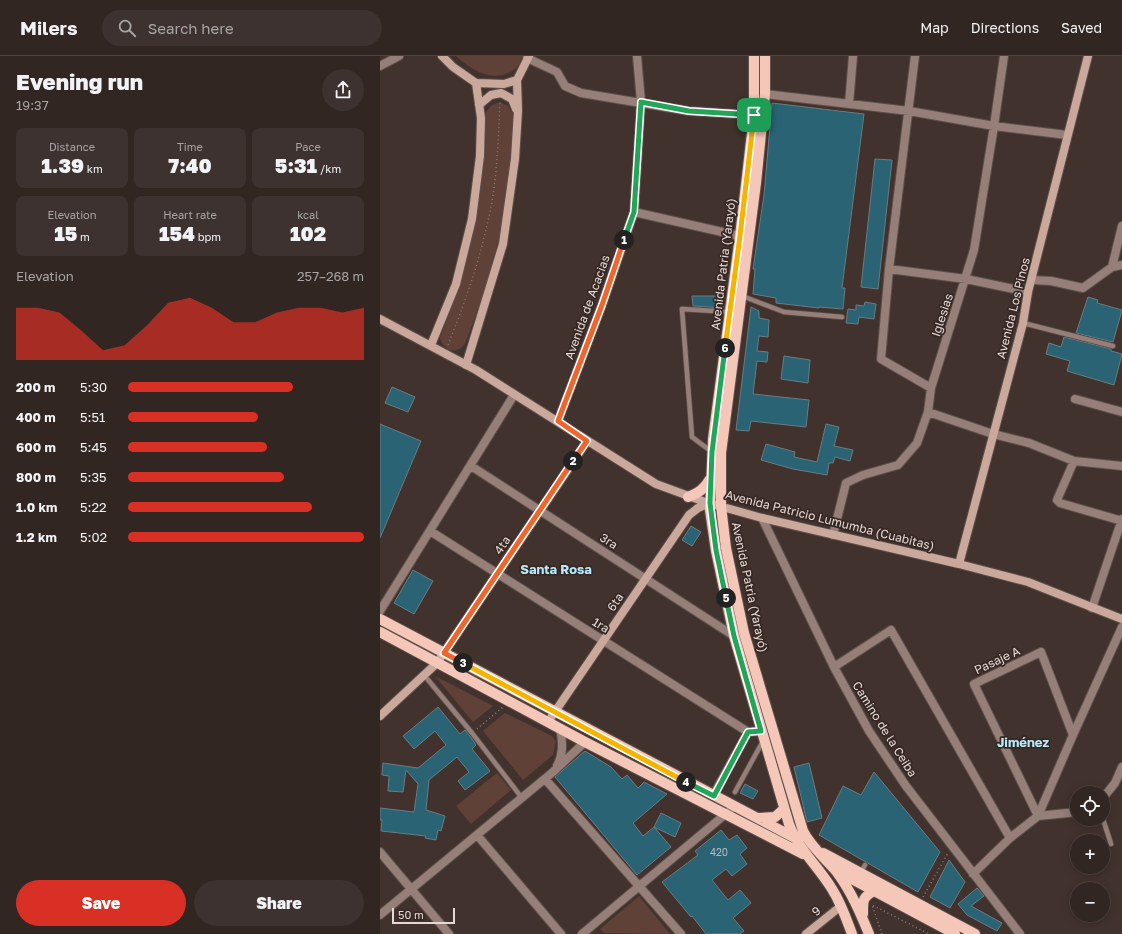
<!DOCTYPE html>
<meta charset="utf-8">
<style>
:root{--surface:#322622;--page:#3d322f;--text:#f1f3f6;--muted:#a8a5a5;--line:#4d4340;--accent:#d93025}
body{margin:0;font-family:"Golos Text",sans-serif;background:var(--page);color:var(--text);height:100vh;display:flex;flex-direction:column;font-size:15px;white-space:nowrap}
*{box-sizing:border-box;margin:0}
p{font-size:13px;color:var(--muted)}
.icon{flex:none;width:22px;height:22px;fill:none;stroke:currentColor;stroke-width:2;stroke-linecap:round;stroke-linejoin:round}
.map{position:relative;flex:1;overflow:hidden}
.sheet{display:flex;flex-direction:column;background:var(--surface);width:380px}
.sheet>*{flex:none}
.buttons{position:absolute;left:690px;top:730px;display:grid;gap:8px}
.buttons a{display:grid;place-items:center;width:40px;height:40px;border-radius:50%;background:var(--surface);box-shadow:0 2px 10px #0003,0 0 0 1px var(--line);font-size:20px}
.scale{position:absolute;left:12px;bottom:10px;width:63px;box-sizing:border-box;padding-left:4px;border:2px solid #e4d9d6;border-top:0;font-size:11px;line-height:14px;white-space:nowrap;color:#e4d9d6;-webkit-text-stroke:3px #372823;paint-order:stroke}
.pin{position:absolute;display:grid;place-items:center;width:34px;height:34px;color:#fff;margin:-17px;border-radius:8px;box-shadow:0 2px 6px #0006}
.km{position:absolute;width:20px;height:20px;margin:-10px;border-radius:50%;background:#222;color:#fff;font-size:11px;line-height:20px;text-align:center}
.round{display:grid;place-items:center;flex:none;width:42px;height:42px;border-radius:21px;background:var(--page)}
.headline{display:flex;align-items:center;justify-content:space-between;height:68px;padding:0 16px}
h1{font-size:22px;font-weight:800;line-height:30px}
.stats{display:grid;grid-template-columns:repeat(3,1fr);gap:6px;height:68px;padding:4px 16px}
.stats div{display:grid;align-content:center;border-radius:8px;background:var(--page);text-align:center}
.stats b{font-size:20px;font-weight:800}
.stats small{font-size:11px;font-weight:400}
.stats p{font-size:11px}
.chart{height:112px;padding:8px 16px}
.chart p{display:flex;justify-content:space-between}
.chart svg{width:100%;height:72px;margin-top:4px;fill:var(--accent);opacity:.7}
.action{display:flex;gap:8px;margin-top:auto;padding:8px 16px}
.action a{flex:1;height:46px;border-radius:24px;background:var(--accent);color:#fff;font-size:16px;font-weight:800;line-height:46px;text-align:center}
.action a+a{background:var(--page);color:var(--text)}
ul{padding:0 16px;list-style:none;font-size:13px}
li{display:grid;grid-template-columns:64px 48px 1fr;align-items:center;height:30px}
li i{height:10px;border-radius:5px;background:var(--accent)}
header{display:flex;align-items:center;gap:24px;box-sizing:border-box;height:56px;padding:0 20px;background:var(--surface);border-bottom:1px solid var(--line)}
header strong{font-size:19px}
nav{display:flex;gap:22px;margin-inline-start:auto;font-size:14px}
.search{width:280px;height:36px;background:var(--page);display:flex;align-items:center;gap:10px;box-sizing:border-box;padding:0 14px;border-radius:22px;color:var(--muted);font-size:15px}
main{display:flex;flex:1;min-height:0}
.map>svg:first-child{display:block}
.green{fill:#5f4137}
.building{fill:#296374;stroke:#697c82}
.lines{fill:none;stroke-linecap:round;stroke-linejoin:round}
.lane-casing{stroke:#5f504b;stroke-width:6}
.street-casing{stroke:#5f504b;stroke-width:10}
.secondary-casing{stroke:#5f504b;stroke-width:10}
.primary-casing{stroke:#5f504b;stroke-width:12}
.path{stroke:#897c78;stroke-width:1.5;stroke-dasharray:1 3;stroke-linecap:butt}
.lane{stroke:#957f78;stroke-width:4.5}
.street{stroke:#957f78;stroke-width:8}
.secondary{stroke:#cba89c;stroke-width:8}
.primary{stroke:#f5c7b8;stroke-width:10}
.split-1-casing{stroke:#fff;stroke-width:8}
.split-2-casing{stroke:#fff;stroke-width:8}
.split-3-casing{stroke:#fff;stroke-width:8}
.split-4-casing{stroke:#fff;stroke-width:8}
.split-5-casing{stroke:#fff;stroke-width:8}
.split-6-casing{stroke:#fff;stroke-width:8}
.split-7-casing{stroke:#fff;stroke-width:8}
.split-1{stroke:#22a559;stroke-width:5}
.split-2{stroke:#f0652b;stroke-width:5}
.split-3{stroke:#f0652b;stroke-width:5}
.split-4{stroke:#f5b400;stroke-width:5}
.split-5{stroke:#22a559;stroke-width:5}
.split-6{stroke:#22a559;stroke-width:5}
.split-7{stroke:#f5b400;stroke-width:5}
.labels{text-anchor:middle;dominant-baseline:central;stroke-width:3.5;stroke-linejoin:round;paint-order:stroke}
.number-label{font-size:10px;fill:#b5bcbe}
.street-label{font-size:12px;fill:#e4d9d6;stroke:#372823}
.neighbourhood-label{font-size:13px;font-weight:bold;fill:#b5ebfd;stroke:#372823}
</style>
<header>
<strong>Milers</strong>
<div class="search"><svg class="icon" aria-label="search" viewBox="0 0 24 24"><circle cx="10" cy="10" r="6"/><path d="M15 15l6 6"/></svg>Search here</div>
<nav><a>Map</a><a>Directions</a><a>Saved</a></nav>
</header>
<main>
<section class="sheet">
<div class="headline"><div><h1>Evening run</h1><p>19:37</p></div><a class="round"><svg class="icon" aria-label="share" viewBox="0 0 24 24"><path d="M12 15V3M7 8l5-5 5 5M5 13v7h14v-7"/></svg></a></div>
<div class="stats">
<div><p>Distance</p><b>1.39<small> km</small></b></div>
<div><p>Time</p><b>7:40</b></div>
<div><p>Pace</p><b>5:31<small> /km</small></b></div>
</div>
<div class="stats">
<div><p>Elevation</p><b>15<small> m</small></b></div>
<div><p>Heart rate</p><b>154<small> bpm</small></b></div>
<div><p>kcal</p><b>102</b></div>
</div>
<div class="chart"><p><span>Elevation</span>257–268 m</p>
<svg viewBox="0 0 160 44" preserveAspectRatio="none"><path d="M0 44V12L10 12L20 15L30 26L40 38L50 35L60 23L70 9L80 6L90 12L100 21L110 21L120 15L130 12L140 12L150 15L160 12V44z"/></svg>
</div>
<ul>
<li><b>200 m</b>5:30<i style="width:70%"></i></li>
<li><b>400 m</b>5:51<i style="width:55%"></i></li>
<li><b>600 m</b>5:45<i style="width:59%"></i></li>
<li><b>800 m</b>5:35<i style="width:66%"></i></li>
<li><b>1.0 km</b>5:22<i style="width:78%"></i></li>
<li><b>1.2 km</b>5:02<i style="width:100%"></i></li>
</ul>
<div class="action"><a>Save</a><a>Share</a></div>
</section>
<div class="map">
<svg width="742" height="878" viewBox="0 0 742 878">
<rect width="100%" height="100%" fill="#42322d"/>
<!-- green -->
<path class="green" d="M76 0H143C141 4 139 11 135 13 115 29 91 14 76 0Z
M120 46 128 50 133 58 131 103 121 175 105 234 85 288C77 299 63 295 60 282L80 227 95 169 105 99 106 56 112 49Z
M55 620 113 650 93 666Z
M125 657 172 680 176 686 173 699 143 724 103 675Z
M117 717 131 734 91 768 76 750Z
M259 840 290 878 224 877 220 873Z"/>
<!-- building -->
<path class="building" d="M392 47 484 58 462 232H465L463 253 439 251V252L396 247V242L373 238 375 213H373L384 139Z
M495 103 512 104 498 233 481 231Z
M312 240H343L344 252 313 250Z
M708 241 718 244 717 247 742 254 733 286 696 277Z
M485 246 496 248 494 263 479 261 478 268 466 267 468 253 476 254V249L484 250Z
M371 251 379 255V262L389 264 388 281 379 280 377 295 388 296 387 306 377 305 373 338 429 344 426 371 371 365 369 375 356 374Z
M684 281 731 293V295L742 298 734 329 687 315 690 305 666 298 669 287 681 291Z
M404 300 430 304 428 327 401 323Z
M12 331 35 341 28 356 5 347Z
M0 368 41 385 0 482Z
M446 368 459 371 454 390 473 394 470 405 455 401 453 407H449L447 419 413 413 381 404 386 388 415 396 414 401 437 406Z
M311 470 321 476 312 490 302 484Z
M33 514 53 525 34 558 14 547Z
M58 651 80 678 85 674 90 680 96 689 92 693 110 715 85 734 78 725 89 716 77 701 49 724 46 754 65 760 61 775 58 774 56 784 45 782 46 780 1 775 2 764H0V752L34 756 38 728 26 714 23 736 8 735 9 720 2 719 3 707 38 712 66 689 55 675 34 693 23 680Z
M205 695 231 711 242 723 247 719 258 732 264 726 287 738 253 767 263 780 274 771 291 791 257 819 175 721Z
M429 707 442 762 427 766 414 711Z
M494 716 560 796 538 836 439 779 463 730 481 739Z
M365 728 378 735 373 743 360 737Z
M281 757 301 767 295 781 274 771Z
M341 774 349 784 357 779 367 792 360 798 367 808 352 820 346 813 332 824 348 844 360 834 371 847 353 862 364 875 360 878H326L312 860 311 861 282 826 318 799 315 795Z
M569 804 585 826 570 852 550 841Z
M597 832 604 840 591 850 622 867 617 875 587 859 578 848Z"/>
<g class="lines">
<!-- lane casing -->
<g class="lane-casing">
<path id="lane" d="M362 240 404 256 462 261
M643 267 733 290
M332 396 312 381 302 253 350 256
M44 619 92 677 142 742
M355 736 383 685
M723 763 731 788
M481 816 485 809"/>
</g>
<!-- street casing -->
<g class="street-casing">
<path id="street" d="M535 0 509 213 501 303 551 332
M147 2 177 16 185 30 201 37 309 55 374 59
M0 10 19 0
M385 38 529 55 614 70 687 79
M469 48 473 0
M254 156 360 180
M732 211 742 170
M509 213 586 223 648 236
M653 224 671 225 703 232 732 211 742 209
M695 343 742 356
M548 356 613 378 649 387 694 405 742 410
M178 365 222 249 254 156 261 46 257 0
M694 405 677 444 680 447 742 465
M91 410 354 580
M382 462 454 611 489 675 526 730 640 878
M50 475 368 676 381 675
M453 479 466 427 483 419 518 409 537 387 548 356 551 332 594 194 614 70 624 0
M712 552 742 463
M0 555 134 339
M454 611 511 574 630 782
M693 679 661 596 594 628 658 760 697 756
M177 710C183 699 183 685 180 672
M165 723 301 878
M333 740 368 676
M723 742 735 727 742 711
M97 779 181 878
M0 796 69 878
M593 818 630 782 658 760 693 679 742 571
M0 859 173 716 205 686
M202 878 354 751"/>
</g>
<!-- secondary casing -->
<g class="secondary-casing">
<path id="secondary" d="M96 27 124 28 137 24
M99 49 111 39 121 37 132 43 136 53
M0 263 96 314 276 428 325 446 382 462 579 508 648 526 742 563
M51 289 76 228 92 163 100 100 101 62 96 27 73 11 62 0
M86 309 123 188 135 103 138 55 137 24 149 0
M579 508 643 267 648 236 708 0
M0 660 57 607 207 385
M168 666 309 459 318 452 330 447
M426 878 461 850"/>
</g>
<!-- primary casing -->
<g class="primary-casing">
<path id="primary" d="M374 0V59L360 180 333 383 330 454 336 495 354 580 409 768C418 793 438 810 452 833 461 847 466 862 472 878
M385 0V38L376 127 341 397V450L346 492 364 577 423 775C431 791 445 802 456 815 471 835 480 856 489 878
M308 441C319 437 324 433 330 423
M0 563 417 783
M0 576 205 686 423 798
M378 762 395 761 404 753
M443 797 595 878
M457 815 575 878
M483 858C483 845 482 841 494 835"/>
</g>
<!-- path -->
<path class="path" d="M68 289C83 251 97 213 106 173 117 132 118 89 120 46
M97 673 123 651
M543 841 568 797
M502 878 492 849 549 878"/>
<!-- lane -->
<use href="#lane" class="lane"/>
<!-- street -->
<use href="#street" class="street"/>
<!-- secondary -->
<use href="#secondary" class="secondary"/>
<!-- primary -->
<use href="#primary" class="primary"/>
</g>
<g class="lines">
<!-- split-1 casing -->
<g class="split-1-casing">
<path id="split-1" d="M244 184 254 156 261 46 309 55 374 59"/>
</g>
<!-- split-2 casing -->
<g class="split-2-casing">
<path id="split-2" d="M193 405 207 385 178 365 222 249 244 184"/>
</g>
<!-- split-3 casing -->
<g class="split-3-casing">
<path id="split-3" d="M83 607 64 597 193 405"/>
</g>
<!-- split-4 casing -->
<g class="split-4-casing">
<path id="split-4" d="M83 607 306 726"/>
</g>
<!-- split-5 casing -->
<g class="split-5-casing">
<path id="split-5" d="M306 726 334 740 368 676 381 675 354 580 346 542"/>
</g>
<!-- split-6 casing -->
<g class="split-6-casing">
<path id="split-6" d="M345 292 332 396 330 447 336 494 346 542"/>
</g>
<!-- split-7 casing -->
<g class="split-7-casing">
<path id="split-7" d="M345 292 360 180 374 59"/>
</g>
<!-- split-1 -->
<use href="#split-1" class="split-1"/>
<!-- split-2 -->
<use href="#split-2" class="split-2"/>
<!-- split-3 -->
<use href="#split-3" class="split-3"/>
<!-- split-4 -->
<use href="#split-4" class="split-4"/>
<!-- split-5 -->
<use href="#split-5" class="split-5"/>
<!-- split-6 -->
<use href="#split-6" class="split-6"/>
<!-- split-7 -->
<use href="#split-7" class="split-7"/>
</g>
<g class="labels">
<!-- number labels -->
<g class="number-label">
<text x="339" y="796">420</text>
</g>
<!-- street labels -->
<g class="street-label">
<text transform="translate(343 208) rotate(-83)">Avenida Patria (Yarayó)</text>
<text transform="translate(207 251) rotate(-70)">Avenida de Acacias</text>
<text transform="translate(633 252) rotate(-76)">Avenida Los Pinos</text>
<text transform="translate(562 259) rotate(-72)">Iglesias</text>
<text transform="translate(450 464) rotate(14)">Avenida Patricio Lumumba (Cuabitas)</text>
<text transform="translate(229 485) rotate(33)">3ra</text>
<text transform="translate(122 489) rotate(-56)">4ta</text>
<text transform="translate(370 531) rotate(78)">Avenida Patria (Yarayó)</text>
<text transform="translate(235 546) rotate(-56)">6ta</text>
<text transform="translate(221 569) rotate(32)">1ra</text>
<text transform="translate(617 604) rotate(-25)">Pasaje A</text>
<text transform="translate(505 673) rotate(58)">Camino de la Ceiba</text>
<text transform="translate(436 855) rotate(-39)">9</text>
</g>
<!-- neighbourhood labels -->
<g class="neighbourhood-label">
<text x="176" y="513">Santa Rosa</text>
<text x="643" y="686">Jiménez</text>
</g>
</g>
</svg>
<div class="buttons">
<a><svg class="icon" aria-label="locate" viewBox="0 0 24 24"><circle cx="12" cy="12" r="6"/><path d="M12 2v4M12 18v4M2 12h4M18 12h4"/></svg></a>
<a>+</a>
<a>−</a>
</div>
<div class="scale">50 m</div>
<div class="pin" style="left:374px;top:59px;background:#1e9e55"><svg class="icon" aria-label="arrive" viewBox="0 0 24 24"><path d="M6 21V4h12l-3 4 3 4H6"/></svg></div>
<b class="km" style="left:244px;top:184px">1</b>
<b class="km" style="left:193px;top:405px">2</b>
<b class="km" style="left:83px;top:607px">3</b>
<b class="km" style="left:306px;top:726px">4</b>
<b class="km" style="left:346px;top:542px">5</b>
<b class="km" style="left:345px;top:292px">6</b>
</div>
</main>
